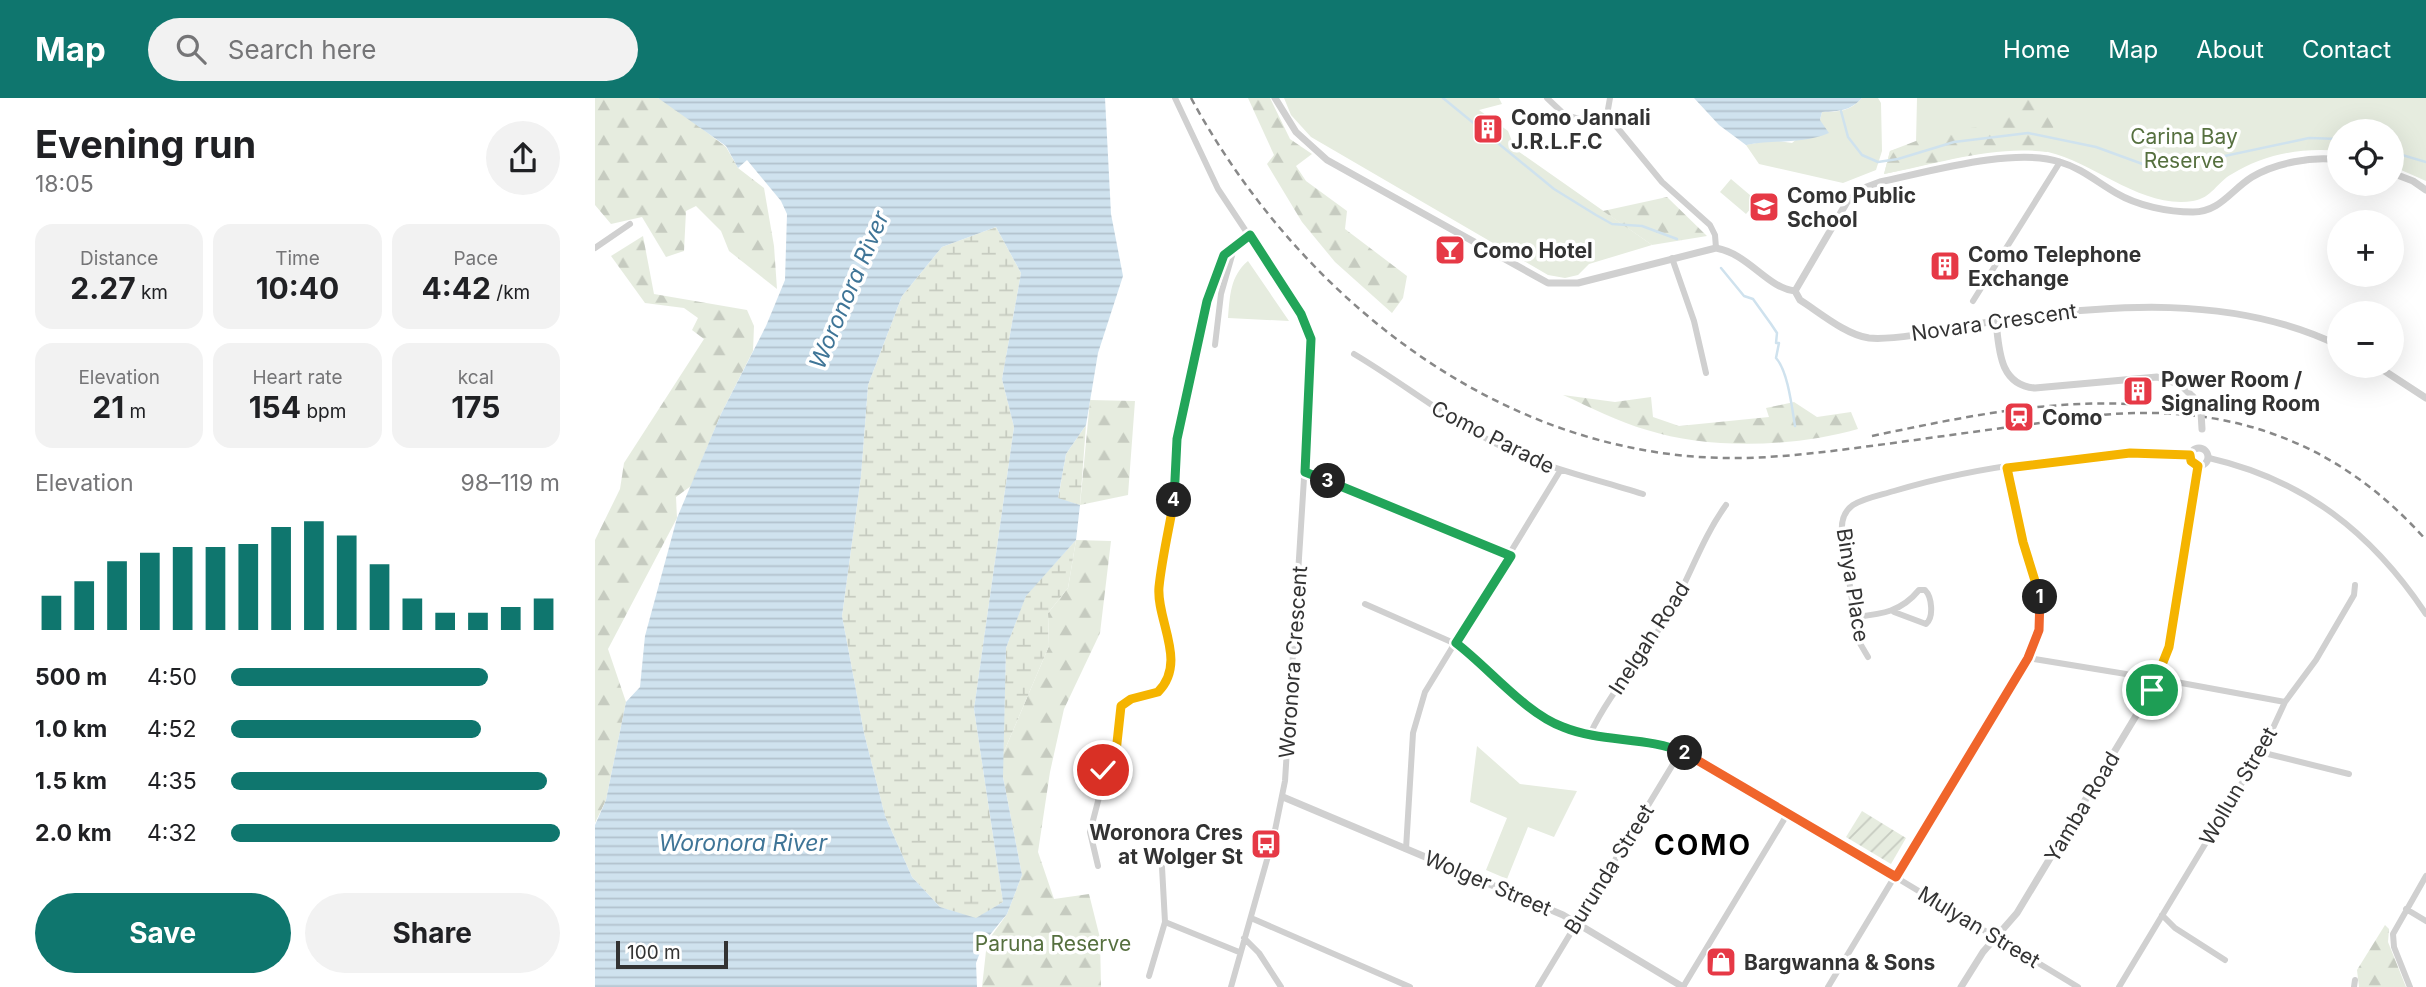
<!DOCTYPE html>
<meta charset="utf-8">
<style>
:root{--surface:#fff;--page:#f2f2f2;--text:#202124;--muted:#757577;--accent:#0f766e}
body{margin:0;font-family:Inter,sans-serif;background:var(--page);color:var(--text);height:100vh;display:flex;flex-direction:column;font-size:26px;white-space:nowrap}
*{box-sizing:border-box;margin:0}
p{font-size:23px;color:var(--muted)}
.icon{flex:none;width:38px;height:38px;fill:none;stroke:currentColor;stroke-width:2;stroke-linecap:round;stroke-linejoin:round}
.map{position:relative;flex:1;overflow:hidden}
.side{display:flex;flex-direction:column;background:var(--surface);width:595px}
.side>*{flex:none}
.buttons{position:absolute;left:1732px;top:21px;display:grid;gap:14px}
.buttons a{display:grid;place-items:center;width:77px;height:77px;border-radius:50%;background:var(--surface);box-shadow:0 7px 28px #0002;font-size:35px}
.scale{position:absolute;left:21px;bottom:18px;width:112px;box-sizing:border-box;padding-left:7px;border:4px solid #333;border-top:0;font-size:19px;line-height:24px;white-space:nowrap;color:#333;-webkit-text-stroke:5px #fff;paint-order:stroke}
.pin{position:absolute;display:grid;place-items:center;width:60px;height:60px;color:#fff;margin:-30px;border:4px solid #fff;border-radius:50%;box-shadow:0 2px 7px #0007}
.km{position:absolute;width:35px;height:35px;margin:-18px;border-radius:50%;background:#222;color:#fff;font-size:19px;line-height:35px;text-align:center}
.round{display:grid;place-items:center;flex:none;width:74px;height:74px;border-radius:37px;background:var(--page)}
.overview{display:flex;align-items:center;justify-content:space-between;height:119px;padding:0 35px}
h1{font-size:38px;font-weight:700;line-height:52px}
.stats{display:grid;grid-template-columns:repeat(3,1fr);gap:10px;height:119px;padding:7px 35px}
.stats div{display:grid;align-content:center;border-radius:18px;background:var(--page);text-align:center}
.stats b{font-size:30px;font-weight:700}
.stats small{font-size:19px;font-weight:400}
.stats p{font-size:19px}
.chart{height:196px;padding:14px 35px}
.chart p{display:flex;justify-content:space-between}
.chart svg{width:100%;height:126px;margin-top:7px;stroke:var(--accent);stroke-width:6}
.action{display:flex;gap:14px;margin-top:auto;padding:14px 35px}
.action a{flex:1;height:80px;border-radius:42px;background:var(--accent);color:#fff;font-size:28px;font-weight:700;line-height:80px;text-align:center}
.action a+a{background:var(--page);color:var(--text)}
ul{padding:0 35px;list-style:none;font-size:23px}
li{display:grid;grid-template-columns:112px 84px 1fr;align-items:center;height:52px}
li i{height:18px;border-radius:9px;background:var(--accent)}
header{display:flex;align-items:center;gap:42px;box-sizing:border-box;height:98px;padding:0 35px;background:var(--accent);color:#fff}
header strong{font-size:33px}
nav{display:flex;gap:38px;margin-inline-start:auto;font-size:24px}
.search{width:490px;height:63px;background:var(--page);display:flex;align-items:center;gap:18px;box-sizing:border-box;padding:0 24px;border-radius:38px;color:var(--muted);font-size:26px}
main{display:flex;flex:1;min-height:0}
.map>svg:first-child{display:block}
.green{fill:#e6ecdf}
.forest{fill:url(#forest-firs)}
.wetland{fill:url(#wetland-marsh)}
.garden{fill:url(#garden-furrows)}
.water{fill:url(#water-rules);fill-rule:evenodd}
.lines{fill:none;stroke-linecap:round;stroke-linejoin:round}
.stream{stroke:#cfe2ee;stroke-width:2.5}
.minor{stroke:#d0d0d0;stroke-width:6}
.tertiary{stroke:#d0d0d0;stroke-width:7}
.rail{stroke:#888;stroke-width:2.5;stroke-dasharray:7 5;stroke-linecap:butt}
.tertiary-bridge{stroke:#d0d0d0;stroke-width:7}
.split-1-casing{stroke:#fff;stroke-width:14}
.split-2-casing{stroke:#fff;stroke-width:14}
.split-3-casing{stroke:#fff;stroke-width:14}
.split-4-casing{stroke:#fff;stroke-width:14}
.split-5-casing{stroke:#fff;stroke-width:14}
.split-1{stroke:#f5b400;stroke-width:9}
.split-2{stroke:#f0652b;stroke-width:9}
.split-3{stroke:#22a559;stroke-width:9}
.split-4{stroke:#22a559;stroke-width:9}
.split-5{stroke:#f5b400;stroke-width:9}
.labels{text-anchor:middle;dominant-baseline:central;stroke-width:7;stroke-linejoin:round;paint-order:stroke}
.poi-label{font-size:21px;font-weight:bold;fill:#333;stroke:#fff;text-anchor:start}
.park-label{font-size:21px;fill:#56703f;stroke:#fff}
.street-label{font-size:21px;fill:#333;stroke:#fff}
.water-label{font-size:23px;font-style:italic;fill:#3f7597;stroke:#fff}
.district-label{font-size:28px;font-weight:bold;letter-spacing:2px;fill:#000;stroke:#fff}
</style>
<header>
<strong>Map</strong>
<div class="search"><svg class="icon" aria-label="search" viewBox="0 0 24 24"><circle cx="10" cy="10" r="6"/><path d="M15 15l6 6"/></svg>Search here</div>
<nav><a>Home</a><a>Map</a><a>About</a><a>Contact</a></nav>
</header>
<main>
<section class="side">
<div class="overview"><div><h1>Evening run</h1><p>18:05</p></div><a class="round"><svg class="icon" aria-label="share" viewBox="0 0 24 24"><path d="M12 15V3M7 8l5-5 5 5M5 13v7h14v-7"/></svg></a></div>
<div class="stats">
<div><p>Distance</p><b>2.27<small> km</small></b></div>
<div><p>Time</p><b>10:40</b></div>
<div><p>Pace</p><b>4:42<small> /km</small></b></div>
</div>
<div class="stats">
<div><p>Elevation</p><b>21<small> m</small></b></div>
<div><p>Heart rate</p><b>154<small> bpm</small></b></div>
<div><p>kcal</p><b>175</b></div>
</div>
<div class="chart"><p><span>Elevation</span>98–119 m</p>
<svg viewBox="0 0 160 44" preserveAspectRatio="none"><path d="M5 44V32M15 44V27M25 44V20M35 44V17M45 44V15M55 44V15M65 44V14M75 44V8M85 44V6M95 44V11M105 44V21M115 44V33M125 44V38M135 44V38M145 44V36M155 44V33"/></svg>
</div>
<ul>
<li><b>500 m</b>4:50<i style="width:78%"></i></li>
<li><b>1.0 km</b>4:52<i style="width:76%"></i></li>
<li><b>1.5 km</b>4:35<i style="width:96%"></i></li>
<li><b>2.0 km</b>4:32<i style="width:100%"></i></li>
</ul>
<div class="action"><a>Save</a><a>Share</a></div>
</section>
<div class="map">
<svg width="1831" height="889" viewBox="0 0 1831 889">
<defs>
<pattern id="forest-firs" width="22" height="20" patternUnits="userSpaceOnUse" patternTransform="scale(1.75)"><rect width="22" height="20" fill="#e6ecdf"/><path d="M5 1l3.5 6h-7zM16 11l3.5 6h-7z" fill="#c6cbc0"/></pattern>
<pattern id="wetland-marsh" width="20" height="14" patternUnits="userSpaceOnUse" patternTransform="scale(1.75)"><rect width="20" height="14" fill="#e6ecdf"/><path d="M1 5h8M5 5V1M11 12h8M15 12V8" fill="none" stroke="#c6cbc0"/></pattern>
<pattern id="garden-furrows" width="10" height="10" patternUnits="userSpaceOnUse" patternTransform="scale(1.75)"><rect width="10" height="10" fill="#e6ecdf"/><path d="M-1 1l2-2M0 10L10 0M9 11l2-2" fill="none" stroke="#c6cbc0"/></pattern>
<pattern id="water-rules" width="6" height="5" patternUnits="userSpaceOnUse" patternTransform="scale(1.75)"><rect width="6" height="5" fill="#cfe2ee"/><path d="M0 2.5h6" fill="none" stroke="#b2c2cd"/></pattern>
</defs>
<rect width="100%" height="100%" fill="#fff"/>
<!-- green -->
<path class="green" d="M689 0H904L907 6 884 12 913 33 920 51 1057 147 994 166 983 177 970 180 953 177 716 39 696 17Z
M1267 0H1283L1286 5 1287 53 1281 72 1248 85 1164 66 1151 47 1177 42 1197 45 1225 22 1227 14C1245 14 1255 13 1267 0Z
M1322 0H1831V83L1797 68V33H1745V53C1708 49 1669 56 1637 76 1622 84 1617 100 1598 103 1547 111 1500 65 1453 54 1409 44 1334 67 1289 76L1295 53 1321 45Z
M1136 81 1162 103 1151 116 1125 94Z
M653 163 694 223 633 220C635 198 635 178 653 163Z
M882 648 925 686 982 693 959 739 933 729 912 781 891 772 912 720 875 704Z"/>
<!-- forest -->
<path class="forest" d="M0 0H63L71 3 131 49 143 70 169 90 179 148 182 191 134 153 126 133 101 108 91 113 89 153 71 159 47 119 16 126 0 107Z
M653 0H675L695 41 717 56 701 68 711 83 752 113 750 131 812 178 808 200 797 215 740 164 707 124 672 66 679 57Z
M1407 0H1466L1452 54C1398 47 1342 66 1289 76L1295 53 1352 31 1398 29Z
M1072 99 1112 138 1057 147 1008 113Z
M48 138 59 196 152 212 159 228 158 253 126 316 96 388 81 399 82 420 13 551 31 604 11 702 0 725V442L25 391 29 365 109 241 97 232 103 220 89 210 50 205 16 158Z
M968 297 1020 304 1056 299 1058 319 1084 328 1174 319 1171 310 1199 304 1222 319 1256 314 1263 331C1200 349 1115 352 1052 332 1023 324 995 309 968 297Z
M495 302 540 303 533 397 485 407Z
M481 442 516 443 505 535 469 611 455 674 443 754 459 801 494 796 505 840 506 889H387L392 844 412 816 427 777 408 679V656L454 548 453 515 473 490Z
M1790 827 1794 831 1793 844 1811 889H1764L1762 872Z"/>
<!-- wetland -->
<path class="wetland" d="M401 129 426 175 407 281 419 329 379 611 408 804 381 821 345 809 317 779 290 718 269 635 247 518 266 378 273 287 307 198 347 149Z
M491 327 485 407 463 401 471 356Z
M481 442 473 490 453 515 454 548 408 656 411 550 431 497Z"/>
<!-- garden -->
<path class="garden" d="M1267 713 1311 740 1296 766 1251 739Z"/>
<!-- water -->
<path class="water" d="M63 0H510L516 116 528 178 503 255 491 327 471 356 463 400 485 407 481 442 431 498 411 550 408 679 427 777 412 816 389 844 381 865 382 889H0V727L11 702 31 604 45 589 50 538 82 420 126 316 171 228 190 182 192 116 186 103 152 62 143 70 131 48ZM401 129 426 175 407 281 419 329 379 611 408 804 381 820 345 809 317 779 290 718 269 635 247 518 266 378 273 287 307 198 347 149Z
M1099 0H1267C1255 13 1245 13 1227 14L1225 22 1234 35C1206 47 1179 41 1151 47L1124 27Z"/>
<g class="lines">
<!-- stream -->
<path class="stream" d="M848 0 959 91 1001 117 1017 126 1047 128 1082 141
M1246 13 1253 39 1267 57 1283 64 1303 61 1359 44 1433 35 1501 49 1564 72 1714 40 1745 41
M1797 54 1831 64
M1126 170 1149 198 1158 201 1176 226 1182 235 1181 245H1184L1181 260C1193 273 1197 310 1200 328"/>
<!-- minor -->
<path class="minor" d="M580 0 623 91 706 216 717 253 690 683 679 737 636 889
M952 0 970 17 998 25 1012 17 1015 0
M1012 17 1067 84 1115 127 1120 137 1121 150
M0 150 35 126
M1077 160 1099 223 1111 275
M1378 203 1465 64
M620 247 626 196 640 147
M759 256C813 288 862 329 920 355 962 373 1005 382 1048 396
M1614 360C1710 382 1777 435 1831 516
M710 374 916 458
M770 506 861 546 953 623 986 634 1079 650 1116 668 1483 889
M1261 519C1287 516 1306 514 1324 492H1330C1337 499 1339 519 1331 526L1299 514
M1273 559 1263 542 1247 435C1246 424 1248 414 1258 407 1269 400 1286 397 1299 393 1388 366 1502 353 1595 357
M1433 560 1531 576
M1565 578 1581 584 1690 604
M995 636C1015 594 1046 561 1070 522 1093 485 1105 443 1131 407
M1665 654 1754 676
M508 684 514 683 519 673 526 608 536 601 563 594C592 565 563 524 564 491 565 462 576 431 579 402 580 387 578 373 580 359 585 316 607 189 629 156 635 148 646 143 655 137
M811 751 818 635 830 594 965 373
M503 768 495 734 508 684 505 678 517 665
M1811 811 1831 823
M1567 817 1580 830 1630 862
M656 820 815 889
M570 824 644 854
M649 840 664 855 686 889
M554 878 570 824 567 769
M943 889 1086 653
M1088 889 1193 715
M1233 889 1440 546C1452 509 1438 481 1428 445 1422 420 1418 395 1412 370
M1524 889 1671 645 1690 604 1721 562 1759 497 1760 487
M1759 889 1760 882
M1815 889 1799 849 1798 836 1831 778"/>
<!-- tertiary -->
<path class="tertiary" d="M680 0 701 34 732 62 953 185H983L1121 150C1154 156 1172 190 1200 193L1205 202C1224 214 1251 237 1274 240 1303 243 1369 228 1400 223 1513 206 1639 196 1745 248
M1797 75 1818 83 1831 92
M1200 193 1252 104 1269 90 1285 84C1333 74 1419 49 1465 64 1486 70 1502 84 1521 95 1543 108 1573 114 1598 114 1625 114 1636 92 1657 79 1680 65 1717 58 1745 62
M1401 223C1404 251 1404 287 1440 290L1562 279 1586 287 1598 299
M1782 268 1831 300
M1595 359a9 9 0 1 1 18 0a9 9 0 1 1-18 0Z
M688 699 968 817 1088 889
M1366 889 1388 854 1422 815 1565 578 1574 549 1603 368"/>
<!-- rail -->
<path class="rail" d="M596 0C702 195 898 355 1128 360 1183 361 1237 353 1291 346 1363 336 1435 326 1506 317 1636 305 1744 344 1831 442
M1277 338C1363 320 1447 302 1536 306"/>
<!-- tertiary-bridge -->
<path class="tertiary-bridge" d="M1598 299 1606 314 1607 331"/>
</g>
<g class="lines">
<!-- split-1 casing -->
<g class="split-1-casing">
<path id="split-1" d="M1445 499 1428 444 1412 370 1535 355 1595 357 1596 363 1603 368 1574 549 1557 592"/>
</g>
<!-- split-2 casing -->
<g class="split-2-casing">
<path id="split-2" d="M1090 655 1301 779 1433 560 1444 532 1445 499"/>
</g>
<!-- split-3 casing -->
<g class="split-3-casing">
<path id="split-3" d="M733 383 916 458 861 545C894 570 930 615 968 629 1007 645 1052 638 1090 655"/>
</g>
<!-- split-4 casing -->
<g class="split-4-casing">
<path id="split-4" d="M579 402 582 341 612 203 629 157 655 137 706 216 716 241 710 374 733 383"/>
</g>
<!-- split-5 casing -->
<g class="split-5-casing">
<path id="split-5" d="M508 672 517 665 521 654 526 608 536 601 563 594C593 564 561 522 564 489 567 460 574 431 579 402"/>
</g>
<!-- split-1 -->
<use href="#split-1" class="split-1"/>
<!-- split-2 -->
<use href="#split-2" class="split-2"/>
<!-- split-3 -->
<use href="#split-3" class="split-3"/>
<!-- split-4 -->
<use href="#split-4" class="split-4"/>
<!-- split-5 -->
<use href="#split-5" class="split-5"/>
</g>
<!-- icons -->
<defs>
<g id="building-square" transform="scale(1.575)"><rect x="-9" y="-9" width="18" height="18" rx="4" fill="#e63946" stroke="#fff"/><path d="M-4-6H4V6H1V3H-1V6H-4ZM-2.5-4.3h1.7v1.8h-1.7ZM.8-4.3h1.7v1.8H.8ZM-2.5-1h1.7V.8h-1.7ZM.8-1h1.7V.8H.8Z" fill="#fff"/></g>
<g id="school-square" transform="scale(1.575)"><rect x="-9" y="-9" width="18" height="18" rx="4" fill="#e63946" stroke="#fff"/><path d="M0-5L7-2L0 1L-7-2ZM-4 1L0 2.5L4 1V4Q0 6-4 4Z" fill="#fff"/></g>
<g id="bar-square" transform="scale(1.575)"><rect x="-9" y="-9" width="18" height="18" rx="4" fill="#e63946" stroke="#fff"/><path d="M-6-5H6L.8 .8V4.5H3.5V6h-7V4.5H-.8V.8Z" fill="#fff"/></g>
<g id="station-square" transform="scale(1.575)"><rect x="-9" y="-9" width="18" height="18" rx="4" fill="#e63946" stroke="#fff"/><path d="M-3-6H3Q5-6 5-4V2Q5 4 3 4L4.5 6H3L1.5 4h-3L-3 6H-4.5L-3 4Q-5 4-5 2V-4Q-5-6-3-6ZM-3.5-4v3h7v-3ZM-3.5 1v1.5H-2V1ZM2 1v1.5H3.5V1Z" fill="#fff"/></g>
<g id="bus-square" transform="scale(1.575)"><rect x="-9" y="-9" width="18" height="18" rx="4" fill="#e63946" stroke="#fff"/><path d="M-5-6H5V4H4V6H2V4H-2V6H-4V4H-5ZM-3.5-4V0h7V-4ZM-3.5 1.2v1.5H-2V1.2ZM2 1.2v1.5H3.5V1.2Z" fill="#fff"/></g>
<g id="shop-square" transform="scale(1.575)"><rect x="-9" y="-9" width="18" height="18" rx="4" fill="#e63946" stroke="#fff"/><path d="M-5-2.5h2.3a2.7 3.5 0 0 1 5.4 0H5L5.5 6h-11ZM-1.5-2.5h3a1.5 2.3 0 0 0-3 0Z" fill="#fff"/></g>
</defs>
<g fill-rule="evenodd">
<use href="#building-square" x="893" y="31"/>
<use href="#school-square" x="1169" y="109"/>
<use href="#bar-square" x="855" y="152"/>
<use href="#building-square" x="1350" y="168"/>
<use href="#building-square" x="1543" y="293"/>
<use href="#station-square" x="1424" y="319"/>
<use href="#bus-square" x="671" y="746"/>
<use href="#shop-square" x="1126" y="864"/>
</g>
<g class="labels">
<!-- poi labels -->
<g class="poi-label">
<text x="916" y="19">Como Jannali<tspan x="916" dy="24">J.R.L.F.C</tspan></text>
<text x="1192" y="97">Como Public<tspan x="1192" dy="24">School</tspan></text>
<text x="878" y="152">Como Hotel</text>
<text x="1373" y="156">Como Telephone<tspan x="1373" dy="24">Exchange</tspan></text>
<text x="1566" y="281">Power Room /<tspan x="1566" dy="24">Signaling Room</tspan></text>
<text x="1447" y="319">Como</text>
<text x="648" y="734" text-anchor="end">Woronora Cres<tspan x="648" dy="24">at Wolger St</tspan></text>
<text x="1149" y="864">Bargwanna &amp; Sons</text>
</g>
<!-- park labels -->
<g class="park-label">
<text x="1589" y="38">Carina Bay<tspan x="1589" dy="24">Reserve</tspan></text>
<text x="458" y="845">Paruna Reserve</text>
</g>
<!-- street labels -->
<g class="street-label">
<text transform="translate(1399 224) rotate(-8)">Novara Crescent</text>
<text transform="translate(898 339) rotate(27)">Como Parade</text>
<text transform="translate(1258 487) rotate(81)">Binya Place</text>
<text transform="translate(1054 540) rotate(-57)">Inelgah Road</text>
<text transform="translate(698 564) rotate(-86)">Woronora Crescent</text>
<text transform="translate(1643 688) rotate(-60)">Wollun Street</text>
<text transform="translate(1487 709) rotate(-59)">Yamba Road</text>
<text transform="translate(1014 771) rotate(-58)">Burunda Street</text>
<text transform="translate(893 785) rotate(23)">Wolger Street</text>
<text transform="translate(1384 829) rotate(31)">Mulyan Street</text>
</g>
<!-- water labels -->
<g class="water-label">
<text transform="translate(254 192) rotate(-67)">Woronora River</text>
<text x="148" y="745">Woronora River</text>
</g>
<!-- district labels -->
<g class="district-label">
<text x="1108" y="747">COMO</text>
</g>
</g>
</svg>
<div class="buttons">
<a><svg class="icon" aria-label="locate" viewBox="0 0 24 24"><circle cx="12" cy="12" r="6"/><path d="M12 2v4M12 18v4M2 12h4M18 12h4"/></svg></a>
<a>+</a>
<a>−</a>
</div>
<div class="scale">100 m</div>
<div class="pin" style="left:1557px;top:592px;background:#1e9e55"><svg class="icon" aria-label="arrive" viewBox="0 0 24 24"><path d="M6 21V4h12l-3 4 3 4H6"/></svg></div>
<div class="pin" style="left:508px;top:672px;background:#d93025"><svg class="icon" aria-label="check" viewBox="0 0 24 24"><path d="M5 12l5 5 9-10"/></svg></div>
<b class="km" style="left:1445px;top:499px">1</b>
<b class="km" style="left:1090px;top:655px">2</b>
<b class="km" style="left:733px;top:383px">3</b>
<b class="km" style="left:579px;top:402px">4</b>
</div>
</main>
